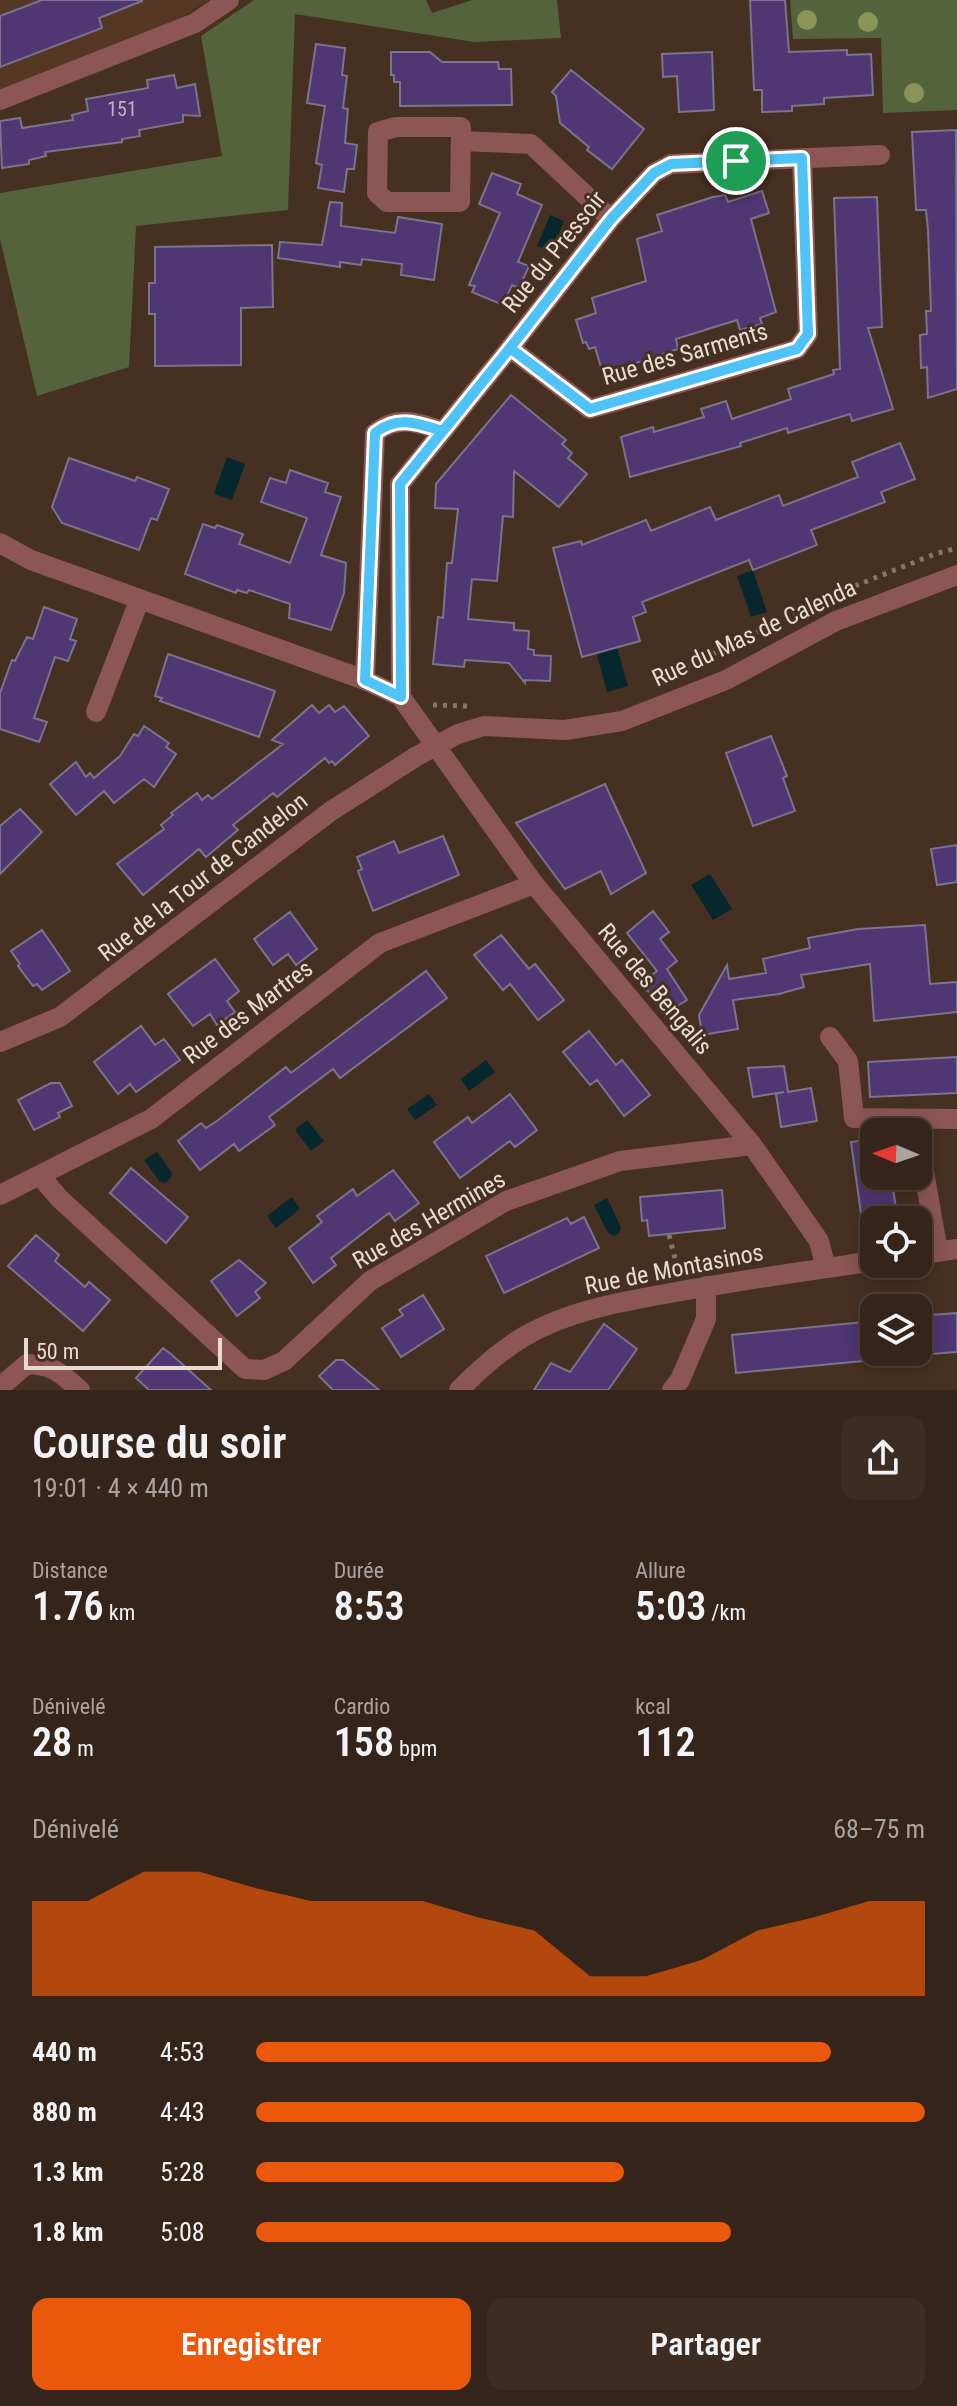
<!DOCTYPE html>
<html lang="fr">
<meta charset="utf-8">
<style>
:root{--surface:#342419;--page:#3c2c22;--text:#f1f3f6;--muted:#a9a4a2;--line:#4e4138;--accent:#ea580c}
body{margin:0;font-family:"Roboto Condensed",sans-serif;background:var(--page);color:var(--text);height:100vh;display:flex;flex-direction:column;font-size:30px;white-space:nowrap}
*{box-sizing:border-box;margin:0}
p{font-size:26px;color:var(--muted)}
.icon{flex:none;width:44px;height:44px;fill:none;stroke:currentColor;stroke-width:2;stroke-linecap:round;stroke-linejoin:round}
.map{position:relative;height:1390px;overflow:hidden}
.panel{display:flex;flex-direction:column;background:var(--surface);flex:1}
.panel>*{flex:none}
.needle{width:52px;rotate:272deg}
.fabs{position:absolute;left:860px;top:1118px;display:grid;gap:16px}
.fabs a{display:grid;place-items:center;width:72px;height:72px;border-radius:16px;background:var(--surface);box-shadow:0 4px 20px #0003,0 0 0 2px var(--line);font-size:40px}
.scale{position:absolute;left:24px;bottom:20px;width:198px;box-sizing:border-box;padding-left:8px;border:4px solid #e9dbd1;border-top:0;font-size:22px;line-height:28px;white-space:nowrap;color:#e9dbd1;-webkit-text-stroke:6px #463021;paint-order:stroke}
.pin{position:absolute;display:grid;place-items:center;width:68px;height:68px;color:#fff;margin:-34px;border:4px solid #fff;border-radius:50%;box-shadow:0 2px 8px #0007}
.round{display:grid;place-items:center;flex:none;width:84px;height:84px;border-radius:16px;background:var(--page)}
.headline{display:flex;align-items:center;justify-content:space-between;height:136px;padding:0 32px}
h1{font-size:44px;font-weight:600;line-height:60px}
.figures{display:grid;grid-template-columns:repeat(3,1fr);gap:12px;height:136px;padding:8px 32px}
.figures div{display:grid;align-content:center}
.figures b{font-size:40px;font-weight:600}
.figures small{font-size:22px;font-weight:400}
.figures p{font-size:22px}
.chart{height:224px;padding:16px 32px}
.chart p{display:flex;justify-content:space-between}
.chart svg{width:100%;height:144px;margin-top:8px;fill:var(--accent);opacity:.7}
.action{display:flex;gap:16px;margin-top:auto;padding:16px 32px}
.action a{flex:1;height:92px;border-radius:16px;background:var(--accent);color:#fff;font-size:32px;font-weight:600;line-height:92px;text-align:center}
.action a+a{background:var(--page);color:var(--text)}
ul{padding:0 32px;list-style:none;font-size:26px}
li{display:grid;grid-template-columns:128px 96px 1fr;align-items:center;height:60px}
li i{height:20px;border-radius:10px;background:var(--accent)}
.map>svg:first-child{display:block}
.built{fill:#543824}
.green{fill:#54633c}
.water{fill:#05272d}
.building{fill:#4e3772;stroke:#7c738d;stroke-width:2}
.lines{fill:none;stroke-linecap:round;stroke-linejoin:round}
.path{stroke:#887568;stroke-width:5;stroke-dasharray:4 6;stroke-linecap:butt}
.minor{stroke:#8b5654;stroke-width:20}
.tree{fill:#8a9459}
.route-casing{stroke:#fff;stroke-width:16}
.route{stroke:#4fc3f7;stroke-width:10}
.labels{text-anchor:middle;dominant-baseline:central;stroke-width:6;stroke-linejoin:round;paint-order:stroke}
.number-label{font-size:20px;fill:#c2b2b9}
.street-label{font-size:24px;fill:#e9dbd1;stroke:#463021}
</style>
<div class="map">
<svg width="957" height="1390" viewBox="0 0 957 1390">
<rect width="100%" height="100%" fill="#463021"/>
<!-- built -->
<path class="built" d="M0 0H209L183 16 116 45 0 89Z"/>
<!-- green -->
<path class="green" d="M254 0H426L432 13 472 0H557L561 38 474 42 295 14 288 210 136 226 129 367 37 396 0 239V193L222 156 201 36Z
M790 0H957V110L883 113 881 38 793 39Z"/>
<!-- water -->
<path class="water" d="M550 215 564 221 551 252 537 246Z
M227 457 245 464 232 500 214 494Z
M753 570 767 612 751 617 737 576Z
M617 647 628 686 607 692 597 655Z
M710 874 732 909 713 920 691 885Z
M486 1060 495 1072 469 1091 461 1079Z
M429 1094 437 1105 415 1120 407 1109Z
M307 1120 324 1141 311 1151 295 1130Z
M157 1152 172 1173 171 1177 166 1183 159 1181 144 1160Z
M292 1197 300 1209 276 1228 267 1216Z
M607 1198 621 1227 619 1233 614 1236 608 1233 594 1205Z"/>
<!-- building -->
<path class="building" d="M42 0H142V1L99 18 102 28 0 67V16Z
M750 0H785L789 52 847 50V55L871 54 873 95 824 98V104L792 106V111L762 112V90H754Z
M316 44 345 48 342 75 347 76 343 108 348 109 345 143 357 145 354 169H347L344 192 318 188 322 165 316 163 325 106 307 103Z
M391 52H430L442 62H498L499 69H511L512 105 400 106V82H394V75H391Z
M712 52 714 110 679 112 677 76 663 77 662 54Z
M571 70 644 129 612 169 587 150 589 147 560 123 556 96 552 92Z
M174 75 177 88 195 84 200 116 183 115V122L139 130 140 136 122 139V142L45 152 46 156 29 160V164L2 168 0 121 20 118 22 128 73 120 72 115 88 111 86 99 148 88 147 80Z
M956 130 957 389 928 398 927 367 921 368 920 335 927 334 926 311H931L928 230 926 210H916L912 132Z
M492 173 521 184 517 194 542 205 518 262 529 266 519 288 512 285 503 305 472 292 475 286 469 285 500 213 479 204Z
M762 191 769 213 751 219 776 312 760 318 762 324 740 330 737 320 676 339 678 349 603 374 595 347 589 349 586 342 583 343 576 320 596 313 592 298 646 281 637 239 662 231 657 215 713 197 725 195 728 202Z
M877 197 882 327 868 328 893 409 852 421 850 414 788 433 787 428 740 443 741 446 630 477 621 437 653 427 654 432 704 417 701 409 726 401 732 419 791 399 788 389 834 374 833 370 840 369 834 198Z
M330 202 342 203 341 226 395 233 398 217 442 224 434 280 401 275 402 264 362 259 361 265 340 262V267L278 258 280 242 322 245Z
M272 245 273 307 241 308V365L155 366V314H149V283H155V247Z
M511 395 566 440 562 444 572 453 568 458 587 474 559 507 514 471 513 517 503 516 497 581 472 579 468 619 514 623V630L529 631 528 649 534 650V655L551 656 550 681 525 680V683L509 663 465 660 464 667 433 664 438 617 443 618 447 563H452L458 509 435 508 436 484Z
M900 443 915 479 881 492 885 502 811 530 817 545 753 570 749 560 642 602 646 612 633 617 640 641 582 657 553 548 581 541 582 545 646 520 651 531 710 507 716 520 779 495 783 506 858 477 852 462Z
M69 458 135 481 137 477 169 489 157 520 151 518 139 550 62 523 52 507Z
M290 470 328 483 325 492 341 497 321 555 346 563 344 593 331 630 289 618 290 604 249 590 247 593 237 590 236 593 185 574 203 524 215 528 217 525 243 534 239 544 290 563 307 518 261 502 270 478 286 483Z
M44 607 77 619 70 639 76 641 68 661 55 657 34 718 47 722 39 742 0 729V693L12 660 15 661 27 637 33 639Z
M168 654 275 691 259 737 160 701 162 698 155 696Z
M312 705 319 713 329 705 335 712 344 706 369 736 335 765 332 761 329 763 325 758 277 797 273 793 233 825 238 830 206 857 199 849 143 895 117 864 164 829 161 825 173 815 171 813 197 793 202 800 208 795 212 799 283 744 272 740Z
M144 726 169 743 166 747 176 754 154 787 144 779 114 803 104 791 76 815 50 784 76 762 86 777 90 773 94 778 120 756 134 734 138 736Z
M771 736 787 776 783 778 795 811 753 826 726 753Z
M605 784 646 873 611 894 601 871 565 889 516 823Z
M20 809 42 832 0 874V826Z
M443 836 459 875 373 911 358 871 362 869 357 857 394 841 399 853Z
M957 845V882L937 885 931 849Z
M653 911 669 932 660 939 677 961 667 969 687 1000 666 1013 641 983 657 971 627 933Z
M290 912 317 949 296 965 288 954 273 965 254 939Z
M925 925 930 984 957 982V1012L874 1021 870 964 801 975 804 987 779 994 733 1000 738 1029 702 1035 699 1015 727 965 729 979 766 973 763 959 810 948 808 938 858 929Z
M42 930 70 971 42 990 37 984 33 986 18 966 20 964 11 951Z
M501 935 529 969 535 964 564 1000 538 1020 510 984 503 990 474 955Z
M215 959 239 991 227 1001 235 1012 217 1025 210 1014 193 1026 168 994Z
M426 971 447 998 340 1078 333 1069 269 1117 275 1125 239 1151 234 1144 200 1170 178 1141 201 1123 206 1128 217 1121 286 1067 291 1073Z
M141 1026 155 1045 164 1039 180 1060 136 1092 130 1084 118 1094 94 1062Z
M589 1031 616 1065 622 1060 650 1095 624 1116 597 1080 590 1085 563 1052Z
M957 1057V1093L870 1097 868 1062Z
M784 1066 788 1092 811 1088 817 1121 781 1127 776 1094 784 1092 753 1097 748 1068Z
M51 1083H60L72 1106 58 1113 60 1117 34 1130 18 1100Z
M510 1094 537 1130 515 1147 510 1141 460 1178 434 1142 468 1117 472 1123Z
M874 1139V1176H891L896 1208 861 1214 851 1142Z
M131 1168 188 1217 166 1243 110 1193Z
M393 1170 419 1203 395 1221 389 1213 331 1258 336 1265 313 1283 289 1248 322 1222 317 1216 353 1189 357 1196Z
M722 1190 725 1228 649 1236 647 1220 642 1221 640 1197Z
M584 1217 599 1248 504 1293 486 1256 567 1218 571 1224Z
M36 1235 59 1255 55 1261 85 1287 89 1282 110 1300 83 1331 8 1266Z
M239 1260 266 1283 255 1292 260 1298 237 1316 211 1281Z
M423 1295 444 1329 401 1357 382 1328 403 1315 399 1310Z
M957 1313V1352L918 1355V1316Z
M874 1321V1360L736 1373 732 1335Z
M604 1324 637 1349 608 1390H534L551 1363 570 1372Z
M163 1348 172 1355 211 1390H149L136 1378Z
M336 1360H343L379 1390H333L319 1376Z"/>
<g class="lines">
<!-- path -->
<path class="path" d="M827 597 935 554 957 548
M676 672 804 609
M433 705 467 706
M669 1235 678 1270"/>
<!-- minor -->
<path class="minor" d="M0 100 195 23 229 0
M396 127H461L460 202H387L377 193 378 132Z
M461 141 531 144 611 219
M510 348 590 409 797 349 808 334 802 158
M0 543 31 560 365 680 401 697 534 884 752 1145 819 1241 826 1268
M365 680 375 433C397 415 417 422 443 431
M401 697 400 484 510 348 611 219 654 173 671 164 880 155
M96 712 139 601
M830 1037 848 1061 854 1118 957 1119
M0 1042 60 1017 331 811 417 756 458 734 484 726 565 730 622 721 726 680 836 621 957 575
M918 1137 938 1252
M40 1176 60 1199 245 1369 264 1370 284 1361 370 1281 506 1201 620 1161 752 1145
M0 1195 151 1119 380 943 534 884
M918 1255 957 1249
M0 1387 27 1364C54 1365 60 1373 80 1390
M459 1390C478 1371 501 1350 525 1336 570 1310 625 1301 676 1292 741 1280 808 1271 874 1261
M672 1390 680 1380 706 1319V1286"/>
</g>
<!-- trees -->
<g class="tree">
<circle cx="807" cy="20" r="10"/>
<circle cx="868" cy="22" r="10"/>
<circle cx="914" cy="93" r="10"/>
</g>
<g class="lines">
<!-- route casing -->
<g class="route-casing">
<path id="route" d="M736 161 671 164 654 173 611 219 510 348 400 484 401 697 365 680 375 433C397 415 417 423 443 431L510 348 590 409 797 349 808 334 802 158 736 161"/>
</g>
<!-- route -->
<use href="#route" class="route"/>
</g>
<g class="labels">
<!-- number labels -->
<g class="number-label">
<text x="122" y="109">151</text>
</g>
<!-- street labels -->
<g class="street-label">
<text transform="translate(554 252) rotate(-51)">Rue du Pressoir</text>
<text transform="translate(685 354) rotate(-16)">Rue des Sarments</text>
<text transform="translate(754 633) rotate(-25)">Rue du Mas de Calenda</text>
<text transform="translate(203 877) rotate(-38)">Rue de la Tour de Candelon</text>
<text transform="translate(655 989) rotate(50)">Rue des Bengalis</text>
<text transform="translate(248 1012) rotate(-37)">Rue des Martres</text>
<text transform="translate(429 1220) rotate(-30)">Rue des Hermines</text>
<text transform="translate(674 1269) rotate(-11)">Rue de Montasinos</text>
</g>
</g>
</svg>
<div class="fabs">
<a><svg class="needle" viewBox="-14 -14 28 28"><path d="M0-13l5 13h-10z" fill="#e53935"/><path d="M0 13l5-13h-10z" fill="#a9a4a2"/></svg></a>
<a><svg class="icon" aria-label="locate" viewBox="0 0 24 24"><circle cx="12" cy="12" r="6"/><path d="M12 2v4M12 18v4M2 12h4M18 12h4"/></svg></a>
<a><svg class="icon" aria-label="layers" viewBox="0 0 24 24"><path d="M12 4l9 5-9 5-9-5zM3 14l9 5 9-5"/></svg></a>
</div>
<div class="scale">50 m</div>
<div class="pin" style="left:736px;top:161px;background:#1e9e55"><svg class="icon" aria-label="arrive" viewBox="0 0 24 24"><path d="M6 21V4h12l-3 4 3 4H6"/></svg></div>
</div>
<section class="panel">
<div class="headline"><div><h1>Course du soir</h1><p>19:01 · 4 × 440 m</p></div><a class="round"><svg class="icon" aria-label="share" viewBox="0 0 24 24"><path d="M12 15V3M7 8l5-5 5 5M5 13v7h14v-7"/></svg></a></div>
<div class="figures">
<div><p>Distance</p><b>1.76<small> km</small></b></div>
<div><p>Durée</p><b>8:53</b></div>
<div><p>Allure</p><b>5:03<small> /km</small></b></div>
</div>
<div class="figures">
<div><p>Dénivelé</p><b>28<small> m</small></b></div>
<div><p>Cardio</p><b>158<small> bpm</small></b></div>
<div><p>kcal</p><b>112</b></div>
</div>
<div class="chart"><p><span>Dénivelé</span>68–75 m</p>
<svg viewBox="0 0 160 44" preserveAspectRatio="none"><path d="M0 44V15L10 15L20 6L30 6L40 11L50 15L60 15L70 15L80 20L90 24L100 38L110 38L120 33L130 24L140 20L150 15L160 15V44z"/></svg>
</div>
<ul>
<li><b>440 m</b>4:53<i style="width:86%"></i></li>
<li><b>880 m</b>4:43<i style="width:100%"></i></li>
<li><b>1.3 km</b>5:28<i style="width:55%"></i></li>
<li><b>1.8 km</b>5:08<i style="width:71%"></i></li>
</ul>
<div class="action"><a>Enregistrer</a><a>Partager</a></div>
</section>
